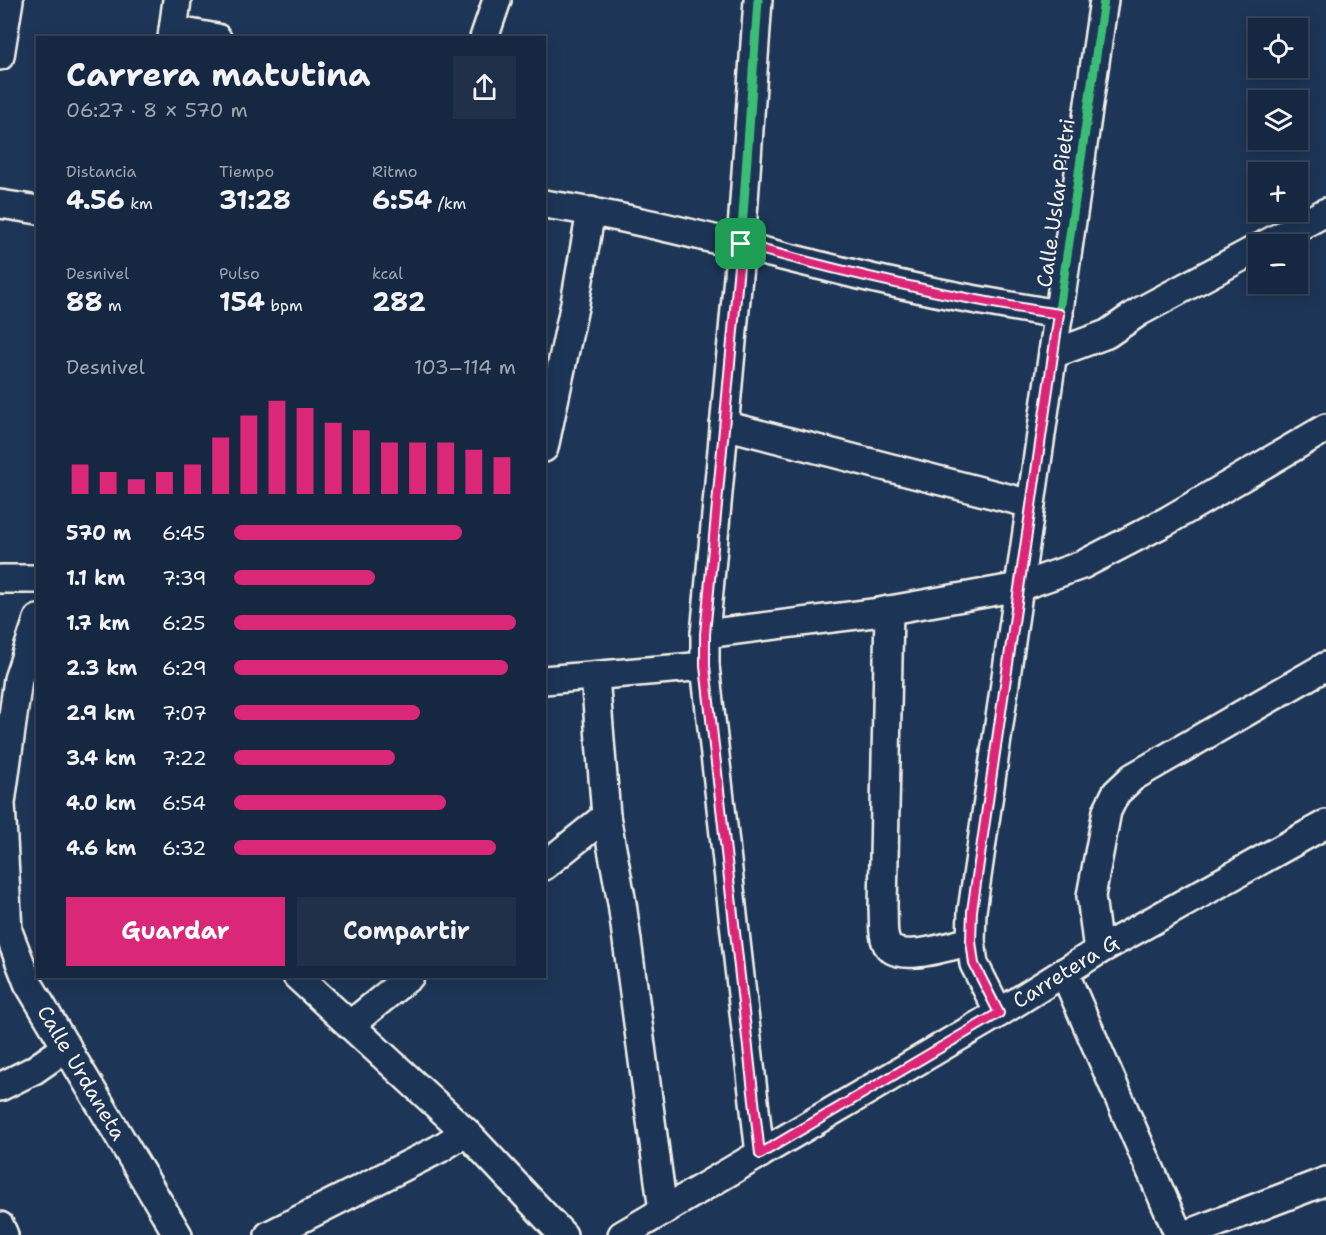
<!DOCTYPE html>
<html lang="es">
<meta charset="utf-8">
<style>
:root{--surface:#162841;--page:#1f3048;--text:#f1f3f6;--muted:#9ea6b1;--line:#35445a;--accent:#db2777}
body{margin:0;font-family:"Shantell Sans",sans-serif;background:var(--page);color:var(--text);height:100vh;display:flex;flex-direction:column;font-size:22px;white-space:nowrap}
*{box-sizing:border-box;margin:0}
p{font-size:20px;color:var(--muted)}
.icon{flex:none;width:33px;height:33px;fill:none;stroke:currentColor;stroke-width:2;stroke-linecap:round;stroke-linejoin:round}
.map{position:relative;flex:1;overflow:hidden}
.drawer{position:absolute;left:36px;top:36px;width:510px;height:942px;display:flex;flex-direction:column;background:var(--surface);border-radius:0px;box-shadow:0 3px 15px #0003,0 0 0 2px var(--line)}
.drawer>*{flex:none}
.controls{position:absolute;left:1248px;top:18px;display:grid;gap:12px}
.controls a{display:grid;place-items:center;width:60px;height:60px;border-radius:0px;background:var(--surface);box-shadow:0 3px 15px #0003,0 0 0 2px var(--line);font-size:30px}
.pin{position:absolute;display:grid;place-items:center;width:51px;height:51px;color:#fff;margin:-26px;border-radius:12px;box-shadow:0 3px 9px #0006}
.round{display:grid;place-items:center;flex:none;width:63px;height:63px;border-radius:0px;background:var(--page)}
.summary{display:flex;align-items:center;justify-content:space-between;height:102px;padding:0 30px}
h1{font-size:33px;font-weight:700;line-height:45px}
.stats{display:grid;grid-template-columns:repeat(3,1fr);gap:9px;height:102px;padding:6px 30px}
.stats div{display:grid;align-content:center}
.stats b{font-size:26px;font-weight:700}
.stats small{font-size:16px;font-weight:400}
.stats p{font-size:16px}
.chart{height:168px;padding:12px 30px}
.chart p{display:flex;justify-content:space-between}
.chart svg{width:100%;height:108px;margin-top:6px;stroke:var(--accent);stroke-width:6}
.primary-button{display:flex;gap:12px;margin-top:auto;padding:12px 30px}
.primary-button a{flex:1;height:69px;border-radius:0px;background:var(--accent);color:#fff;font-size:24px;font-weight:700;line-height:69px;text-align:center}
.primary-button a+a{background:var(--page);color:var(--text)}
ul{padding:0 30px;list-style:none;font-size:20px}
li{display:grid;grid-template-columns:96px 72px 1fr;align-items:center;height:45px}
li i{height:15px;border-radius:8px;background:var(--accent)}
.map>svg:first-child{display:block}
.lines{fill:none;stroke-linecap:round;stroke-linejoin:round}
.minor-casing{stroke:#f4f1e8;stroke-width:32}
.minor{stroke:#1d3557;stroke-width:27}
.cycleway-casing{stroke:#1d3557;stroke-width:13}
.cycleway{stroke:#3abd76;stroke-width:9}
.route-casing{stroke:#fff;stroke-width:12}
.route{stroke:#db2777;stroke-width:8}
.labels{text-anchor:middle;dominant-baseline:central;stroke-width:4.5;stroke-linejoin:round;paint-order:stroke}
.street-label{font-size:21px;fill:#f4f1e8;stroke:#1d3557}
</style>
<div class="map">
<svg width="1326" height="1235" viewBox="0 0 1326 1235">
<rect width="100%" height="100%" fill="#1d3557"/>
<filter id="ink" filterUnits="userSpaceOnUse"><feTurbulence type="fractalNoise" baseFrequency=".0167" numOctaves="2"/><feDisplacementMap in="SourceGraphic" scale="12" xChannelSelector="R" yChannelSelector="G"/><feConvolveMatrix kernelMatrix="1 2 1 2 8 2 1 2 1" color-interpolation-filters="sRGB"/></filter>
<g filter="url(#ink)">
<g class="lines">
<!-- minor casing -->
<g class="minor-casing">
<g id="minor">
<path d="M758 0 741 244 705 634V666L760 1154"/>
<path d="M173 30 217 38"/>
<path d="M172 38 177 0"/>
<path d="M484 38 497 0"/>
<path d="M0 56 9 0"/>
<path d="M0 204 38 210"/>
<path d="M544 204C641 218 735 245 830 268 905 287 982 302 1059 314"/>
<path d="M1266 244 1326 212"/>
<path d="M1053 354 1107 334 1139 312 1258 248"/>
<path d="M724 425 1031 504"/>
<path d="M544 448 575 303 591 211"/>
<path d="M0 579H38"/>
<path d="M889 610 883 908C884 918 882 933 886 942 895 966 952 945 971 941"/>
<path id="s1" d="M38 619 18 679 1 803 8 931 28 983 178 1235"/>
<path d="M705 634 873 613 1019 587 1082 565 1167 521 1326 428"/>
<path d="M595 676 606 816 622 903 663 1211"/>
<path d="M544 680 705 666"/>
<path d="M544 866 606 816"/>
<path d="M1098 951 1091 896 1107 811 1116 793 1133 777 1326 666"/>
<path d="M1064 972 1179 1235"/>
<path d="M297 976 466 1132 563 1235"/>
<path d="M999 1013 974 964 971 941 972 911 1104 0"/>
<path d="M350 1025 410 976"/>
<path d="M0 1087 34 1070 67 1047"/>
<path d="M0 1226 4 1235"/>
<path d="M269 1235 439 1149 466 1132"/>
<path id="s2" d="M622 1235 999 1013 1098 951 1326 824"/>
<path d="M1185 1235 1326 1181"/>
</g>
</g>
<!-- minor -->
<use href="#minor" class="minor"/>
<!-- cycleway casing -->
<g class="cycleway-casing">
<path id="cycleway" d="M758 0 741 244 705 634V666L760 1154
M999 1013 974 964 971 941 972 911 1104 0"/>
</g>
<!-- cycleway -->
<use href="#cycleway" class="cycleway"/>
</g>
</g>
<g class="lines" filter="url(#ink)">
<!-- route casing -->
<g class="route-casing">
<path id="route" d="M741 244C846 273 951 298 1059 314L972 911 971 941 974 964 999 1013 760 1154 705 666V634Z"/>
</g>
<!-- route -->
<use href="#route" class="route"/>
</g>
<g class="labels">
<!-- street labels -->
<g class="street-label">
<text transform="translate(1056 203) rotate(-82)">Calle Uslar Pietri</text>
<text stroke="none"><textPath href="#s2" startOffset="516">Carretera G</textPath></text>
<text stroke="none"><textPath href="#s1" startOffset="477">Calle Urdaneta</textPath></text>
</g>
</g>
</svg>
<div class="controls">
<a><svg class="icon" aria-label="locate" viewBox="0 0 24 24"><circle cx="12" cy="12" r="6"/><path d="M12 2v4M12 18v4M2 12h4M18 12h4"/></svg></a>
<a><svg class="icon" aria-label="layers" viewBox="0 0 24 24"><path d="M12 4l9 5-9 5-9-5zM3 14l9 5 9-5"/></svg></a>
<a>+</a>
<a>−</a>
</div>
<div class="pin" style="left:741px;top:244px;background:#1e9e55"><svg class="icon" aria-label="arrive" viewBox="0 0 24 24"><path d="M6 21V4h12l-3 4 3 4H6"/></svg></div>
<section class="drawer">
<div class="summary"><div><h1>Carrera matutina</h1><p>06:27 · 8 × 570 m</p></div><a class="round"><svg class="icon" aria-label="share" viewBox="0 0 24 24"><path d="M12 15V3M7 8l5-5 5 5M5 13v7h14v-7"/></svg></a></div>
<div class="stats">
<div><p>Distancia</p><b>4.56<small> km</small></b></div>
<div><p>Tiempo</p><b>31:28</b></div>
<div><p>Ritmo</p><b>6:54<small> /km</small></b></div>
</div>
<div class="stats">
<div><p>Desnivel</p><b>88<small> m</small></b></div>
<div><p>Pulso</p><b>154<small> bpm</small></b></div>
<div><p>kcal</p><b>282</b></div>
</div>
<div class="chart"><p><span>Desnivel</span>103–114 m</p>
<svg viewBox="0 0 160 44" preserveAspectRatio="none"><path d="M5 44V32M15 44V35M25 44V38M35 44V35M45 44V32M55 44V21M65 44V12M75 44V6M85 44V9M95 44V15M105 44V18M115 44V23M125 44V23M135 44V23M145 44V26M155 44V29"/></svg>
</div>
<ul>
<li><b>570 m</b>6:45<i style="width:81%"></i></li>
<li><b>1.1 km</b>7:39<i style="width:50%"></i></li>
<li><b>1.7 km</b>6:25<i style="width:100%"></i></li>
<li><b>2.3 km</b>6:29<i style="width:97%"></i></li>
<li><b>2.9 km</b>7:07<i style="width:66%"></i></li>
<li><b>3.4 km</b>7:22<i style="width:57%"></i></li>
<li><b>4.0 km</b>6:54<i style="width:75%"></i></li>
<li><b>4.6 km</b>6:32<i style="width:93%"></i></li>
</ul>
<div class="primary-button"><a>Guardar</a><a>Compartir</a></div>
</section>
</div>
